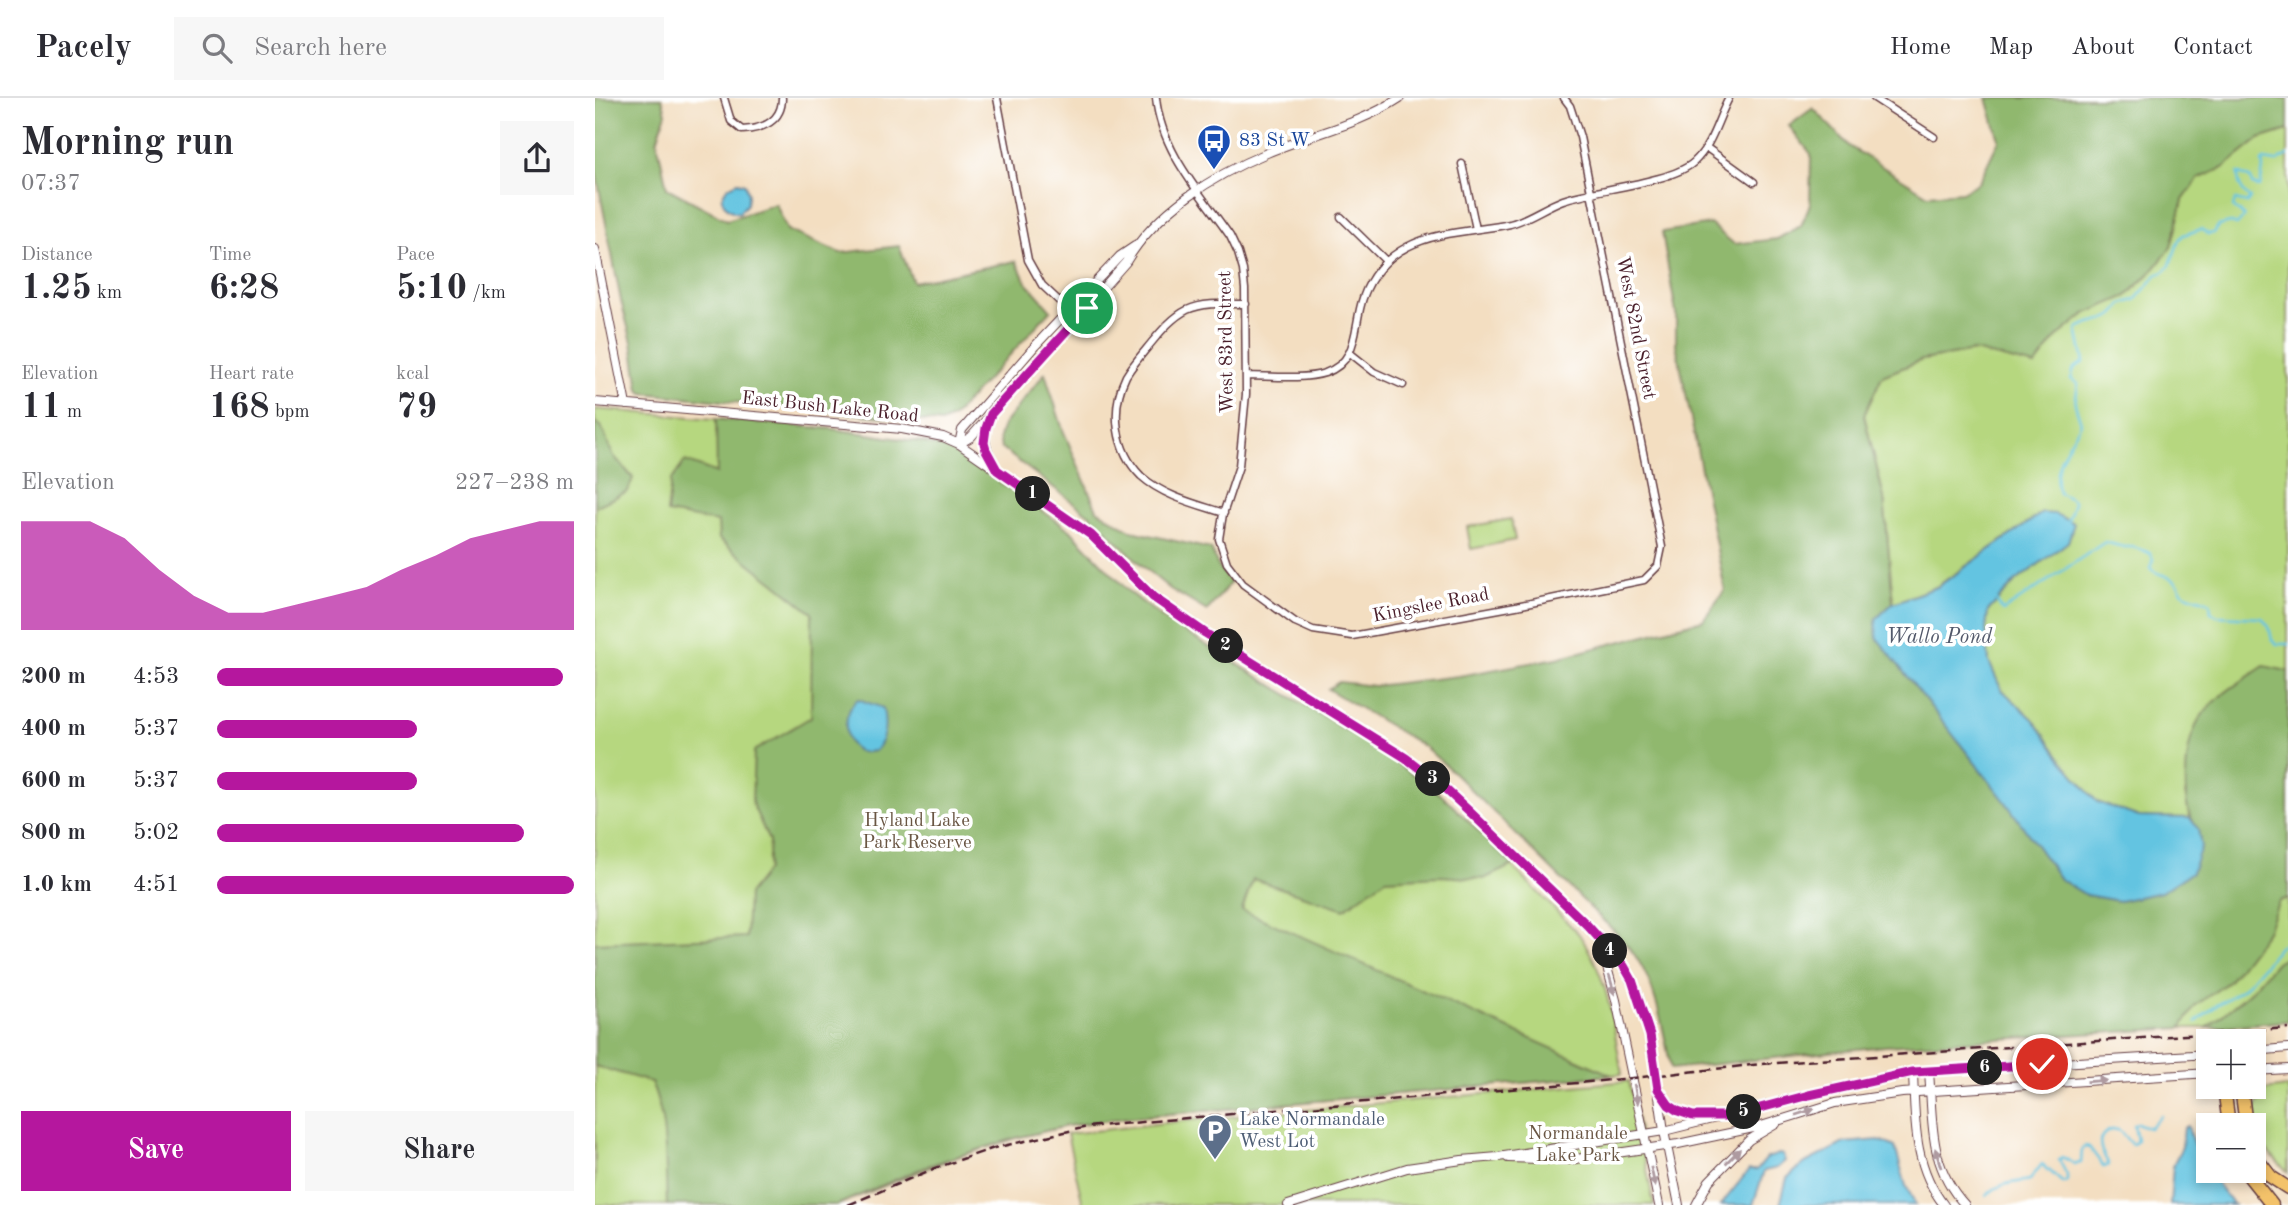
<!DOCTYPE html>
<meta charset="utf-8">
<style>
:root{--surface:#fff;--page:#f7f7f7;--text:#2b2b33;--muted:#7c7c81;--line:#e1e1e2;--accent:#b5179e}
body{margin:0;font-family:"Old Standard TT",serif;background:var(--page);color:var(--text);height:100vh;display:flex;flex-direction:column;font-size:26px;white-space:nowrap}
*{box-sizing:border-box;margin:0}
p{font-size:23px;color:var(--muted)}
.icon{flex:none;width:38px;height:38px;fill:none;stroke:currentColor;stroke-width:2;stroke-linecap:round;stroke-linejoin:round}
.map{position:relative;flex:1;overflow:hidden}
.drawer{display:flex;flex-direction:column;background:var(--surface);width:595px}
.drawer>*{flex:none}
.buttons{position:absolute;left:1601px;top:931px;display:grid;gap:14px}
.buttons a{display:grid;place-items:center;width:70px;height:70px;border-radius:0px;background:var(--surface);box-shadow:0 4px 10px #0003;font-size:35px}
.pin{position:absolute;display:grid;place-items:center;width:60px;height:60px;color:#fff;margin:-30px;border:4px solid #fff;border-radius:50%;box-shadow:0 2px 7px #0007}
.km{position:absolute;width:35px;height:35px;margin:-18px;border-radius:50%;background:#222;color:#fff;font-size:19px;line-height:35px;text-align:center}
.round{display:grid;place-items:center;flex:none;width:74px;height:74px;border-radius:0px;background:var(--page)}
.headline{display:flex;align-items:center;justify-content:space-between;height:119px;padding:0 21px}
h1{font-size:38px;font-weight:700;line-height:52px}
.metrics{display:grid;grid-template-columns:repeat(3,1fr);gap:10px;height:119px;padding:7px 21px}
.metrics div{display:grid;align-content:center}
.metrics b{font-size:35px;font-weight:700}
.metrics small{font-size:19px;font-weight:400}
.metrics p{font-size:19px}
.chart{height:196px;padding:14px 21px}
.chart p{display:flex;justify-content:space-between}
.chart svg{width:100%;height:126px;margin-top:7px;fill:var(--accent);opacity:.7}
.button{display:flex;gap:14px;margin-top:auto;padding:14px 21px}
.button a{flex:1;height:80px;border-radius:0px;background:var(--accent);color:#fff;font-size:28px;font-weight:700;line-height:80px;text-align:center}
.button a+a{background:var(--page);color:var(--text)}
ul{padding:0 21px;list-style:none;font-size:23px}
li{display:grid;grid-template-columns:112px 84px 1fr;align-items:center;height:52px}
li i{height:18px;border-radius:9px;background:var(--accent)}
header{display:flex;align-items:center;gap:42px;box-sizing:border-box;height:98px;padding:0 35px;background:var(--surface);border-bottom:2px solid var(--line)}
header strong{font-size:33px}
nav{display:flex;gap:38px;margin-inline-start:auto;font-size:24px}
.search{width:490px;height:63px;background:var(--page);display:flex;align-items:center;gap:18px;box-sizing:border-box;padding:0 24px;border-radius:0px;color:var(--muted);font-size:26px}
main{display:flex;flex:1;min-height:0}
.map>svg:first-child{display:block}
.green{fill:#b6d77f;stroke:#807b55;stroke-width:2}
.forest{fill:#90b86e;stroke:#6d6c4c;stroke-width:2;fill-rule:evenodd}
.water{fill:#63c4e1;stroke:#567286;stroke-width:2}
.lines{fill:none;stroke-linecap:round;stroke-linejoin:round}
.stream{stroke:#63c4e1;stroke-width:2.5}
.minor-casing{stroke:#633c42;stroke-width:9}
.tertiary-casing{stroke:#633c42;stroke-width:10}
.motorway-casing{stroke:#633c42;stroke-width:15}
.minor{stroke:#fff;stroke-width:6}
.tertiary{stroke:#fff;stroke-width:8}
.motorway{stroke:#f3c26a;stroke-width:12}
.rail{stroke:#4a1f2b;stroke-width:2.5;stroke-dasharray:10 5;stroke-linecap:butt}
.oneway{fill:#ae9aa0}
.route-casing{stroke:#fff;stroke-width:14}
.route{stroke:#b5179e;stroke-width:9}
.labels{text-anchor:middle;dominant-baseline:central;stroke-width:7;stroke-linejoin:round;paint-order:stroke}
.transit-label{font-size:19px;fill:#164399;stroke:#fff;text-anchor:start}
.street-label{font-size:19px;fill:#4a1f2b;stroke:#fff}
.park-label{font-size:19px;fill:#6a5644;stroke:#fff}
.service-label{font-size:19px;fill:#4e5e75;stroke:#fff;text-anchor:start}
.water-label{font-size:21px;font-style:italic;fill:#53596b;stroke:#fff}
</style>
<header>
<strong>Pacely</strong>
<div class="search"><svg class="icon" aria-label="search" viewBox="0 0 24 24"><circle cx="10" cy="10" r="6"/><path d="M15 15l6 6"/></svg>Search here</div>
<nav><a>Home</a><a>Map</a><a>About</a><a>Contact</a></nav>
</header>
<main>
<section class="drawer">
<div class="headline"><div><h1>Morning run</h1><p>07:37</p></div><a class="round"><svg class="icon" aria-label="share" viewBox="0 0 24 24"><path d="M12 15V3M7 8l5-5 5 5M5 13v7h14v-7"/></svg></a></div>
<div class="metrics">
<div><p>Distance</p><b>1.25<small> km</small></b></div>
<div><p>Time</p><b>6:28</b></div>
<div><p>Pace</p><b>5:10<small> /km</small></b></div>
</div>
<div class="metrics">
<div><p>Elevation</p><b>11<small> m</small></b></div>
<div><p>Heart rate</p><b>168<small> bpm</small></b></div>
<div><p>kcal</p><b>79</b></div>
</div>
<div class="chart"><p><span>Elevation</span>227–238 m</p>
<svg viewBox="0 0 160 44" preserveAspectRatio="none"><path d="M0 44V6L10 6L20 6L30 12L40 23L50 32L60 38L70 38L80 35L90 32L100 29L110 23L120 18L130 12L140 9L150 6L160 6V44z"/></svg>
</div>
<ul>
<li><b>200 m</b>4:53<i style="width:97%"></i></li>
<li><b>400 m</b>5:37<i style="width:56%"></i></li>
<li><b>600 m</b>5:37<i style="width:56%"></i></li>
<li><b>800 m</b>5:02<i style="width:86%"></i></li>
<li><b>1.0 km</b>4:51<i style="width:100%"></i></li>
</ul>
<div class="button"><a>Save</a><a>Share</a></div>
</section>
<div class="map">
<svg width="1693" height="1107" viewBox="0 0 1693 1107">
<rect width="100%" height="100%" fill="#fff"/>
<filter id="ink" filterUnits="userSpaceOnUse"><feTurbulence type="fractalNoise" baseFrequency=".0143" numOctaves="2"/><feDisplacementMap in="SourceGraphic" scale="14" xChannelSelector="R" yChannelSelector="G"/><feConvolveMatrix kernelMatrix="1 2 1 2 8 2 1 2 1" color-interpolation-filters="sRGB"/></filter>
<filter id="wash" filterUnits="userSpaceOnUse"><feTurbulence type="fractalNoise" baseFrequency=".00686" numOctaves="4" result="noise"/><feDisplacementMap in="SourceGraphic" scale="28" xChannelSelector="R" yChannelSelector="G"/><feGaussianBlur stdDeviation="1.57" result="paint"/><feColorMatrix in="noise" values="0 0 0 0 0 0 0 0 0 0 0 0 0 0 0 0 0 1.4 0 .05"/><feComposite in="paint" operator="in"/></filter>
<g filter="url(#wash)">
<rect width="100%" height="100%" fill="#f3dec1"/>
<!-- green -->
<path class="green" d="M1693 32V573L1669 569 1590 696 1595 720 1544 719 1502 704 1469 665 1438 621 1406 591 1394 564 1391 531 1393 513 1420 484 1473 444 1479 425 1447 415 1341 489 1298 505 1289 400 1269 317 1287 278 1327 262 1379 253 1440 267 1463 238 1490 215 1532 198 1559 171 1576 149 1588 102 1603 81 1628 70 1664 41Z
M0 311 238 331 326 344 353 351 378 366 475 432 533 493 570 522 790 656 849 699 984 836C1015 882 1017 923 1027 976L528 1020 472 1028 421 1040 353 1062 243 1107H0Z
M916 421 920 442 876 451 872 429Z
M1693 800V857L1681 864 1654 895 1612 930H1586L1601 907 1633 884 1672 833 1684 803Z
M1034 983 1059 1107H488L472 1036 587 1023Z
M1693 989V1075L1665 1046 1658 1015 1669 992Z"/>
<!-- forest -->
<path class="forest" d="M0 0H67L71 15 62 43 72 90 132 122 181 106 192 132 245 155 304 148 318 184 421 163 431 184 456 212 357 320 346 325 48 295 44 291 37 244 26 203 0 69Z
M1392 0H1693V32L1664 41 1628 70 1603 81 1588 102 1576 149 1559 171 1532 198 1490 216 1463 238 1440 268 1379 253 1327 262 1287 278 1269 317 1289 400 1298 505 1281 521 1282 540 1410 703 1465 781 1491 797 1524 803 1566 794 1597 774 1603 731C1591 716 1590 699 1591 680 1592 613 1619 602 1669 568L1693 573V800L1684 803 1672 833 1633 884 1601 907 1586 930 1290 948 1076 971C1069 936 1062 889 1041 859 1036 851 1029 845 1023 837L859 675 830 649 733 591 744 584 779 588 864 578 962 560 1108 522 1130 492 1081 246V215L1067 134 1115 126 1139 146 1182 141 1206 128 1215 106 1216 56 1194 28 1218 10 1254 48 1333 97 1367 94 1384 84 1404 42Z
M450 275 468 332 502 412 537 433 616 451 624 470 636 484 612 513 575 491 552 472 495 417 406 350 404 340 408 327Z
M121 321 238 331 326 344 353 351 378 366 475 432 533 493 570 522 790 656 849 699 918 767 889 781 845 778 791 781 749 811 658 781 647 812 1017 977 528 1020 472 1028 421 1040 332 1068 242 1107H72C70 1066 73 1022 56 984L0 968V845L151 839 153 796 172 772 174 743 157 705 159 653 216 619 217 515 124 441 123 424 72 415 76 383 90 363 122 375ZM263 601 288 611 280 653C260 655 260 653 252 634Z
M0 324 6 328 18 357 38 380 33 393 0 409Z
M1693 857V923L1612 930 1654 895 1681 864Z"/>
<!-- water -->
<path class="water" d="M143 84 150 86 153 97 152 106 144 115C135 114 130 110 127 101 129 91 134 88 143 84Z
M1447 415 1460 416 1479 425 1473 444 1420 484 1393 513 1391 531 1394 564 1406 591 1438 621 1469 665 1502 704 1544 719 1595 720 1603 731 1606 749 1597 774 1566 794 1524 803 1491 797 1465 781 1410 703 1282 540 1281 521 1298 505 1342 489Z
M263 601 288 610C291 627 291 639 280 653 274 653 268 656 263 653 245 642 249 611 263 601Z
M1593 1028C1599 1057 1620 1085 1639 1107H1575L1578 1067 1587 1049 1589 1030Z
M1284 1042 1300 1049 1311 1088 1321 1107H1185L1192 1080 1210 1065 1249 1045Z
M1184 1056 1188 1057 1190 1063 1182 1070 1169 1073 1158 1107H1126L1154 1072H1162L1172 1060Z"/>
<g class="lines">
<!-- stream -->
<path class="stream" d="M1472 425 1479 405 1476 401 1464 395C1454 368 1476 346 1486 325L1480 306 1483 286 1476 281 1479 270 1489 264 1482 231C1499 218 1515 229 1527 206L1540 202 1562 177 1570 173 1575 167 1584 142 1588 137 1607 131 1613 136 1619 135 1623 128 1636 125 1642 127 1649 119 1646 115 1638 109 1640 102 1652 105 1655 100C1646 93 1643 86 1643 75L1656 81 1657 87 1665 89 1668 70 1667 64 1669 62 1681 64 1693 57
M1400 501 1408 513 1510 444 1528 449H1538L1555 455 1558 461 1555 470C1562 478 1574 476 1581 484 1584 487 1585 491 1588 494 1595 500 1607 499 1615 505L1616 514 1622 518 1667 520 1674 529 1677 542 1682 546H1693
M1601 924 1622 907 1648 891 1685 848 1693 842
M1392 1098C1401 1085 1420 1085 1435 1082L1447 1066 1468 1085 1472 1083V1077L1464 1062 1467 1059 1480 1066 1486 1065 1487 1051 1490 1048 1494 1049 1509 1069 1514 1067C1512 1062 1507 1056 1506 1050 1502 1038 1513 1030 1524 1032L1536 1046 1540 1045 1542 1042 1539 1027 1542 1025 1554 1030 1566 1017"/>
</g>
</g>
<g filter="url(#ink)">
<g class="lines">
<!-- minor casing -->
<g class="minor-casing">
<path id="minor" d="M129 0 136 23 147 32C168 31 187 23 187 0
M402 0 433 162 447 187 482 220
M561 0C566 53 606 96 635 138L643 155 648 172 650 191 651 296 644 368 628 416 624 441 632 465 648 486 700 524 718 532 757 538 921 508 1049 482 1063 468 1067 449 985 39 975 8 969 0
M1279 0 1339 39
M1112 50 1159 84
M867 66 881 131
M746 119 791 163
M755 255 779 274 808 287
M651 278C674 278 708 282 730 275 765 263 758 228 768 200 776 177 791 160 812 149 842 133 882 133 915 126 934 121 949 109 968 102 1000 91 1076 85 1099 64 1118 46 1122 22 1134 0
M629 415C601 406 568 398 546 378 520 352 515 311 531 278 538 266 548 255 557 244 567 232 578 219 592 212 610 204 632 206 651 206"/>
</g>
<!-- tertiary casing -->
<g class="tertiary-casing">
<path id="tertiary" d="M0 151 31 307
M0 304 307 331 348 339 364 346 496 437 558 499 610 535 811 660 846 687 874 713 993 828 1029 868 1043 897 1055 937 1069 1033 1084 1107
M394 323C386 342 392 353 401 370
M364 346 376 339 531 164C561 113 619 77 672 55 719 35 762 28 805 0
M364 346 367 332 440 248 525 158 540 148
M1006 847 1021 902 1064 1107
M1659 953 1693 950
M1334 973C1338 1024 1333 1067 1370 1107
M1659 973 1693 971
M1318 974C1320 1021 1318 1068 1349 1107
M1066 995C1080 1016 1094 1018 1118 1018
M913 1060 974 1062 1083 1046 1163 1029 1240 1005 1307 995 1614 975
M693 1107 812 1070 867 1062 903 1059 1069 1033 1214 997 1318 974 1614 956
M1101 1107 1114 1083 1154 1042 1181 1026"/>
</g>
<!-- motorway casing -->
<g class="motorway-casing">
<path id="motorway" d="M1629 989 1634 1027
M1646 989 1651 1027
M1659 1057 1676 1079 1693 1090
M1650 1073 1677 1107"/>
</g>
<!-- minor -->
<use href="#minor" class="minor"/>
<!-- tertiary -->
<use href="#tertiary" class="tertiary"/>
<!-- motorway -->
<use href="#motorway" class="motorway"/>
<!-- rail -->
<path class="rail" d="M253 1107 338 1071 399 1050 492 1029 1038 980 1166 966 1693 930"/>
</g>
<!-- one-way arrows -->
<defs><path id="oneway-solid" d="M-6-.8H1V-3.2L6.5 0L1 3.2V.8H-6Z" transform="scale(1.75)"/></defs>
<g class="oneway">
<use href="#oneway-solid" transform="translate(1017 887) rotate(74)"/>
<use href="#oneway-solid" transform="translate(1502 983) rotate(-4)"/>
<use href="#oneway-solid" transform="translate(1041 996) rotate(80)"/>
<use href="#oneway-solid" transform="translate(1210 1014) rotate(-18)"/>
<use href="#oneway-solid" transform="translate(1138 1058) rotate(-45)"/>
<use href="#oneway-solid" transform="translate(1343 1060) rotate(-107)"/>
<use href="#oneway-solid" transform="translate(1058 1079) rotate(78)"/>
</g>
</g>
<g class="lines" filter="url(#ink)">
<!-- route casing -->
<g class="route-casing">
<path id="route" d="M492 210 396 316 391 330 389 345 391 352 402 372 496 437 558 499 610 535 811 660 846 687 874 713 993 828 1029 868 1037 882 1055 937 1063 991 1074 1007 1083 1013 1098 1018H1135L1214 997 1318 974 1447 966"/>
</g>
<!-- route -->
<use href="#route" class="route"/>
</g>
<!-- icons -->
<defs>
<g id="bus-pin" transform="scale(1.75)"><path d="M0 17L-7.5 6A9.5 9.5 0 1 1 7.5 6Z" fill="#1a4fb4" stroke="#fff"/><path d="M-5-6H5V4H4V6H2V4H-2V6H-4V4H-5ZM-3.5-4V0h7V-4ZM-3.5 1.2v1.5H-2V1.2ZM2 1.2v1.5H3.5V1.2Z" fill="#fff"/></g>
<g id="parking-pin" transform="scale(1.75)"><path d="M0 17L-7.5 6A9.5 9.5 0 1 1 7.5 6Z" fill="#5c6f8a" stroke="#fff"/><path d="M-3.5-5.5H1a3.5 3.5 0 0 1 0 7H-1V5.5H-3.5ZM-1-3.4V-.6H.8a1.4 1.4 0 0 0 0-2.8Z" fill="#fff"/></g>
</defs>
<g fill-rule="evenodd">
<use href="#bus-pin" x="619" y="43"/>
<use href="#parking-pin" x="620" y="1033"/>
</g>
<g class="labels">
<!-- transit labels -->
<g class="transit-label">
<text x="644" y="43">83 St W</text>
</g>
<!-- street labels -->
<g class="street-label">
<text transform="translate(1040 230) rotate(79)">West 82nd Street</text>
<text transform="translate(632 244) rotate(-91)">West 83rd Street</text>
<text transform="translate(235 310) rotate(6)">East Bush Lake Road</text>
<text transform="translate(836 508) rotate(-11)">Kingslee Road</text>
</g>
<!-- park labels -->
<g class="park-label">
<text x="322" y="723">Hyland Lake<tspan x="322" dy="22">Park Reserve</tspan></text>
<text x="983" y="1036">Normandale<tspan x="983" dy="22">Lake Park</tspan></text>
</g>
<!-- service labels -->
<g class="service-label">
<text x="644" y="1022">Lake Normandale<tspan x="644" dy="22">West Lot</tspan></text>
</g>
<!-- water labels -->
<g class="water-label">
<text x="1344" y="539">Wallo Pond</text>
</g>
</g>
</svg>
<div class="buttons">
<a>+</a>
<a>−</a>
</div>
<div class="pin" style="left:492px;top:210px;background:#1e9e55"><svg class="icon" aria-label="arrive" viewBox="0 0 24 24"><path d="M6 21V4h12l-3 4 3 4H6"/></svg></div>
<div class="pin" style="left:1447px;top:966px;background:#d93025"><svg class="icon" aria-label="check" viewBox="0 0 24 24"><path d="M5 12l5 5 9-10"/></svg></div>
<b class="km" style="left:438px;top:396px">1</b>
<b class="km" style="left:631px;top:548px">2</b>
<b class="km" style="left:838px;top:681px">3</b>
<b class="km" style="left:1015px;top:853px">4</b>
<b class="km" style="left:1149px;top:1014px">5</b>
<b class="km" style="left:1390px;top:970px">6</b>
</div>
</main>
